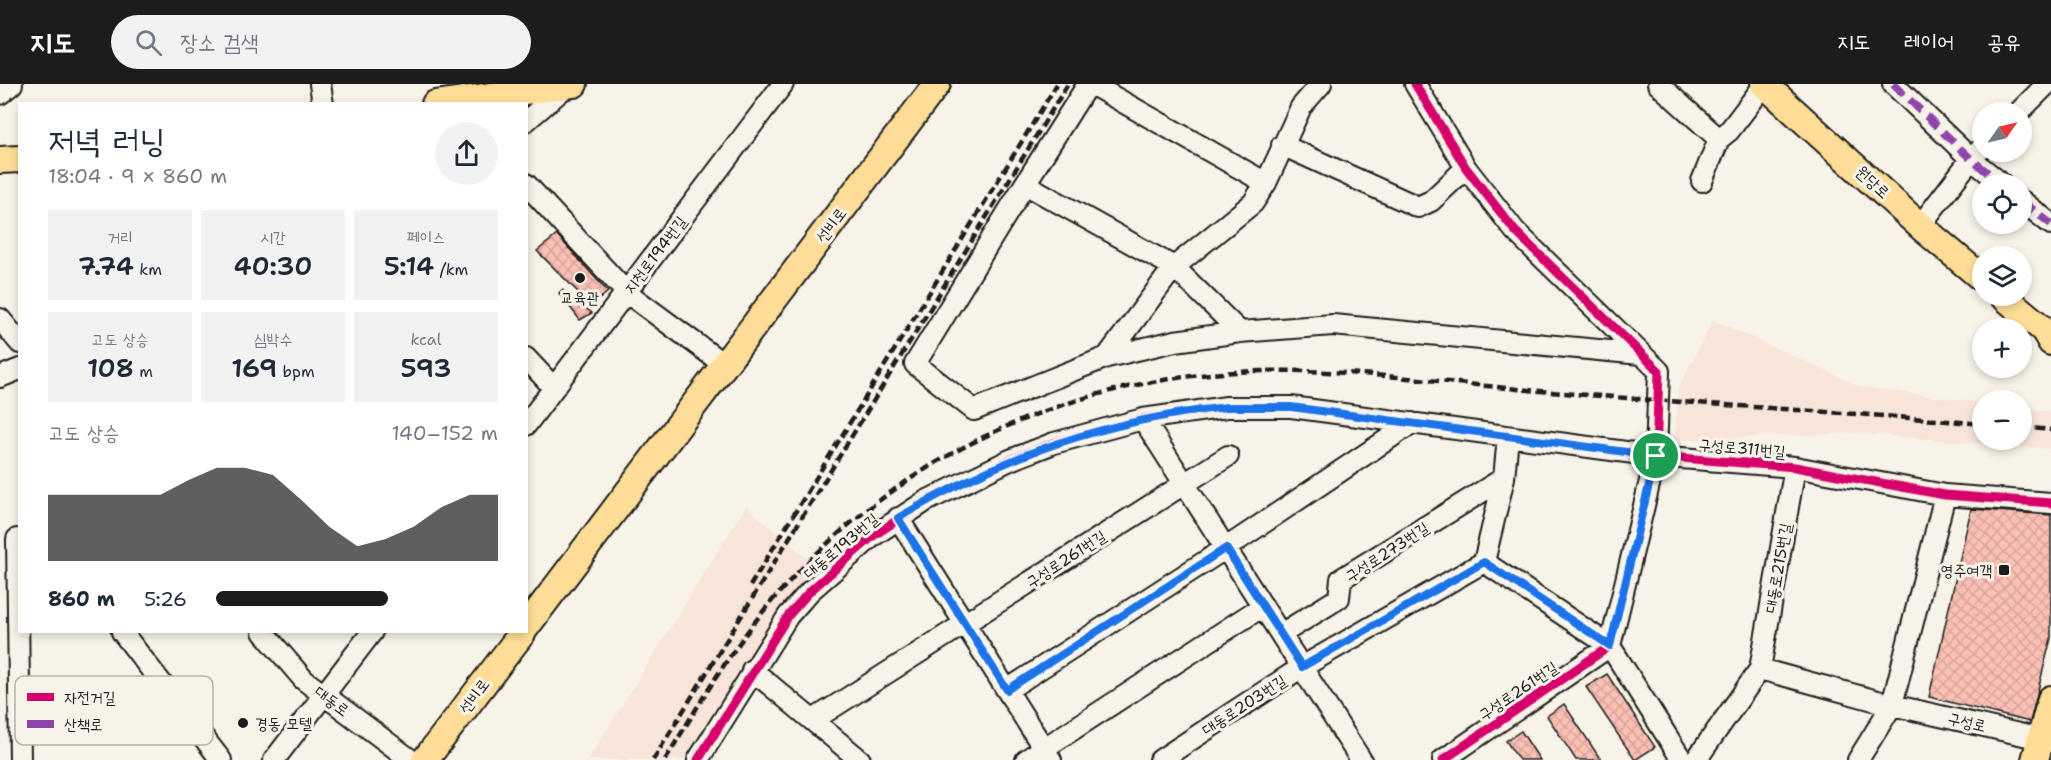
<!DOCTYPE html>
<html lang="ko">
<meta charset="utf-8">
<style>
:root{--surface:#fff;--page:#f2f2f3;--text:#1f2937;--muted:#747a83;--accent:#1c1c1c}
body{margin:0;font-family:"Shantell Sans","Poor Story",sans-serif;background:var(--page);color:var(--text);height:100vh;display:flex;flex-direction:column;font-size:22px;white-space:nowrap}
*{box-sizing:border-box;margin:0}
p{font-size:20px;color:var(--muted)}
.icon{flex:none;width:33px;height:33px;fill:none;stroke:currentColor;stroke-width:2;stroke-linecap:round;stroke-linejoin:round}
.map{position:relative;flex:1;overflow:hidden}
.side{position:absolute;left:18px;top:18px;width:510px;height:531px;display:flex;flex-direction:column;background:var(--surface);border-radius:0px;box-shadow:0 3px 9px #0003}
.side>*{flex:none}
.needle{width:39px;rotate:56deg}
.buttons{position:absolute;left:1972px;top:18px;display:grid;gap:12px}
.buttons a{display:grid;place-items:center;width:60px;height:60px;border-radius:50%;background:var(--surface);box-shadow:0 3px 9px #0003;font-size:30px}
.pin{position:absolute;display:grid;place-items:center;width:51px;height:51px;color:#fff;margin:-26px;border:3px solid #fff;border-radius:50%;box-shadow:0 2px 6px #0007}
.round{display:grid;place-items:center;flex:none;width:63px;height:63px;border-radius:32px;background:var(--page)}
.summary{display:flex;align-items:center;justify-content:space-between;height:102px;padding:0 30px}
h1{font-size:33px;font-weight:600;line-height:45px}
.stats{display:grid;grid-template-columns:repeat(3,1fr);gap:9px;height:102px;padding:6px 30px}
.stats div{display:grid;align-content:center;border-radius:0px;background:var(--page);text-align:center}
.stats b{font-size:26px;font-weight:600}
.stats small{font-size:16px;font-weight:400}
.stats p{font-size:16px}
.chart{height:168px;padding:12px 30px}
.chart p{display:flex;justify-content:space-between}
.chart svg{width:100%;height:108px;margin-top:6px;fill:var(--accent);opacity:.7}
ul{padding:0 30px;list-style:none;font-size:20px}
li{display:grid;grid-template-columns:96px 72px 1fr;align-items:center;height:45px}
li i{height:15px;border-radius:8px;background:var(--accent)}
header{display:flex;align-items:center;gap:36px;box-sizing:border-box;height:84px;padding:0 30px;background:var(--accent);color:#fff}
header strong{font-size:28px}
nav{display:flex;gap:33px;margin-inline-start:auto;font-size:21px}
.search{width:420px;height:54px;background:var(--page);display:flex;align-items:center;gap:15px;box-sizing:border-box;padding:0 21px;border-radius:33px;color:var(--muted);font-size:22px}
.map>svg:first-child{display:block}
.built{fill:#f8e4d9}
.building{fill:url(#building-cross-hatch);stroke:#1c1c1c;stroke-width:1.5}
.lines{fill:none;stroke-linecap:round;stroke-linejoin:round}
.minor-casing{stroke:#1c1c1c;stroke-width:24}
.major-casing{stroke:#1c1c1c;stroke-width:30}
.minor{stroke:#f7f3e8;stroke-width:20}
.major{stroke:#fede96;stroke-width:26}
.rail{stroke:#1c1c1c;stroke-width:4.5;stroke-dasharray:9 4.5;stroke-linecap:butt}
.quiet{stroke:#8e44ad;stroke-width:8;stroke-dasharray:15 8;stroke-linecap:butt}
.cycleway-casing{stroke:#f7f3e8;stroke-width:13}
.cycleway{stroke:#d6006c;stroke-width:9}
.route-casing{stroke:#fff;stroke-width:12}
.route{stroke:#1a73e8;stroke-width:8}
.poi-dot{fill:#1c1c1c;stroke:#f7f3e8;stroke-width:2}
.labels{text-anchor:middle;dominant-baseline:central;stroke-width:6;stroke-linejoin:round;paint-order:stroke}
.street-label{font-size:16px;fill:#1c1c1c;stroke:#f7f3e8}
.poi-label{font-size:16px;fill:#1c1c1c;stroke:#f7f3e8}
.key{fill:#f7f3e8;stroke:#b5b2ab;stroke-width:1.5}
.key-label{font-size:16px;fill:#1c1c1c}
</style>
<header>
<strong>지도</strong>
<div class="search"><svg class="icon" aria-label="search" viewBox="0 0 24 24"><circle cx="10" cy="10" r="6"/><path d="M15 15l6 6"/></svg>장소 검색</div>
<nav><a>지도</a><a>레이어</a><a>공유</a></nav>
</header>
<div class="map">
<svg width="2051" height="676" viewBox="0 0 2051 676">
<defs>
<pattern id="building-cross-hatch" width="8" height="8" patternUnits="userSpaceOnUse" patternTransform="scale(1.5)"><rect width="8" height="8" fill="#fbc0b5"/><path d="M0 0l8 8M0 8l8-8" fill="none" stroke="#d7a49b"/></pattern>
</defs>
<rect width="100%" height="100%" fill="#f7f3e8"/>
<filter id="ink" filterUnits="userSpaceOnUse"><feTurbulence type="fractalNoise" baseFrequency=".0167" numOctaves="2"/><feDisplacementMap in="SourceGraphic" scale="12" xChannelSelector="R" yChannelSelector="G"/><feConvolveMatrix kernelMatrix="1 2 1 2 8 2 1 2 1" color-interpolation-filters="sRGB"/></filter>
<g filter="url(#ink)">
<!-- built -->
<path class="built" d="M1713 236 1861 303 1983 319V356H2022V325L2051 328V365L1854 349 1675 356 1678 305Z
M746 422 827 492 733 598 683 676H588Z"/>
<!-- building -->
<path class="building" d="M557 151 608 208 587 225 592 229 580 236 559 209 562 206 574 215 579 209 537 167Z
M1971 425 2051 431V554L2030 638 1929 613Z
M1607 590 1655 663 1635 676 1586 603Z
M1564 620 1601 676H1576L1547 632Z
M1521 647 1540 676H1519L1506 657Z"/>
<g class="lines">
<!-- minor casing -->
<g class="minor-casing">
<path id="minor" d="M320 0 323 20
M1091 0 1266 99 1253 119 1174 183 1107 273
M1415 0 1466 84 1515 147 1659 287 1656 372 1610 562 1443 676
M1658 0 1719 55
M1893 0 1971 75 2002 100
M0 10 12 0
M2019 28 2047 0
M526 37 568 1
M1282 61 1418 123 1431 117 1466 84
M1702 97 1719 55 1729 47 1765 0
M1266 99 1301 23 1321 0
M526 100 626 208 726 282
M1025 100 1088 0
M2022 117 2051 140
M1920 142 1971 75 1983 63
M0 235 20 259
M1240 248 1174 183 1025 100 915 280 974 326 1107 273 1175 257 1240 248 1333 241 1641 270
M526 274 554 304
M0 293 20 285
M1143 335 1361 676
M526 341 783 0
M898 434 1051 676
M17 455 20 676
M1484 478 1610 562 1682 676
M1484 478 1504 394 1508 353
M122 548 221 676
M263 548 304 596 411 676
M1281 550 1339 514 1341 495 1504 394
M1760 585 1892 621 2041 655
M752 586 860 676
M1007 606 1226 464 1412 339
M813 636 1228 372
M274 676 372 548
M698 676 788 532 810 507 873 452 926 417 1010 376 1054 359 1143 335 1227 323H1291L1656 372 1795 383 1945 411 2051 419
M1026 676 1263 522
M1160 676 1302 583 1484 478
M1696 676 1760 585 1795 383
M1858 676 1892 621 1945 411"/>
</g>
<!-- major casing -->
<g class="major-casing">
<path id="major" d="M1764 0 1920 142 1983 195
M435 20 574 0
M0 76 20 75
M2003 212 2044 246 2051 258
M526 543 937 0
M425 676 523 548
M2035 676 2051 615"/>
</g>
<!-- minor -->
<use href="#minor" class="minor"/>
<!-- major -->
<use href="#major" class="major"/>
<!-- rail -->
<path class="rail" d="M2022 343 2051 346
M750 502 1057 0
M653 676 1068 0
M665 676C700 619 733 561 777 511 896 376 1058 298 1237 288 1335 282 1443 299 1540 307 1688 320 1835 327 1983 340"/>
<!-- quiet -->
<path class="quiet" d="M1893 0 1971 75 2002 100
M2022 117 2051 140"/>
<!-- cycleway casing -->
<g class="cycleway-casing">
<path id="cycleway" d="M1415 0 1466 84 1515 147 1659 287 1656 372 1610 562 1443 676
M698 676 788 532 810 507 873 452 926 417 1010 376 1054 359 1143 335 1227 323H1291L1656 372 1795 383 1945 411 2051 419"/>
</g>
<!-- cycleway -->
<use href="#cycleway" class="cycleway"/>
</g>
</g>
<g class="lines" filter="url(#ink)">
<!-- route casing -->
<g class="route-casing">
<path id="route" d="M1227 323H1291L1656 372 1610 562 1484 478 1302 583 1226 464 1007 606 898 434C1003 371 1106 336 1227 323Z"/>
</g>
<!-- route -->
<use href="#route" class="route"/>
</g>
<!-- markers -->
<g class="poi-dot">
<circle cx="580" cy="194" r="6"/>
<rect x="1998" y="480" width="12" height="12" rx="3"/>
<circle cx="243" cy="639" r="6"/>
</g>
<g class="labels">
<!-- street labels -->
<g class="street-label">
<text transform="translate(1873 98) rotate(43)">원당로</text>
<text transform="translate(831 141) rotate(-53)">선비로</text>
<text transform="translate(655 171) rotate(-53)">지천로194번길</text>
<text transform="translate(1742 364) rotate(5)">구성로311번길</text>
<text transform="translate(841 462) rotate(-40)">대동로193번길</text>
<text transform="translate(1387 468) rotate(-33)">구성로273번길</text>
<text transform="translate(1066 475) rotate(-33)">구성로261번길</text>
<text transform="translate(1778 484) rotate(-80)">대동로215번길</text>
<text transform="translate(1518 607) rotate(-34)">구성로261번길</text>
<text transform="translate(474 612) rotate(-53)">선비로</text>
<text transform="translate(332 617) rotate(37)">대동로</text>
<text transform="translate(1244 621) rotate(-33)">대동로203번길</text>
<text transform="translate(1967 638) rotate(13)">구성로</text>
</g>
<!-- poi labels -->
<g class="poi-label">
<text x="580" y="213">교육관</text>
<text x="1992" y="486" text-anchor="end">영주여객</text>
<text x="255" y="639" text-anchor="start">경동 모텔</text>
</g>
</g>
<!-- legend -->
<rect x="15" y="592" width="198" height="69" rx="9" class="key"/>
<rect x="27" y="609" width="27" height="8" fill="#d6006c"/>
<rect x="27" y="636" width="27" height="8" fill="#8e44ad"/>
<g class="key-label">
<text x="64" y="619">자전거길</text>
<text x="64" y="646">산책로</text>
</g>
</svg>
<div class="buttons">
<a><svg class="needle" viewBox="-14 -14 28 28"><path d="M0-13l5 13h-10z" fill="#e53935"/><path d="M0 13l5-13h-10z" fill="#747a83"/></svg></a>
<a><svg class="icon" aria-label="locate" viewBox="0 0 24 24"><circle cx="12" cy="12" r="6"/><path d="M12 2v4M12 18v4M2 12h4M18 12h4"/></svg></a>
<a><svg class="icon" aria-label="layers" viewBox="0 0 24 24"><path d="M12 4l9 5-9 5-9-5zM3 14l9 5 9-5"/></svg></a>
<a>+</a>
<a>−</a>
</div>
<div class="pin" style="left:1656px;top:372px;background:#1e9e55"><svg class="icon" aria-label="arrive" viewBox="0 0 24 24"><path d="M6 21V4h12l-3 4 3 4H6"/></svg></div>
<section class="side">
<div class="summary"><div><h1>저녁 러닝</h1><p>18:04 · 9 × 860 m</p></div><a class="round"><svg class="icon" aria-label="share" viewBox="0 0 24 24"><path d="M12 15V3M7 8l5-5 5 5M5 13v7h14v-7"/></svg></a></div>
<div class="stats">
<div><p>거리</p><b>7.74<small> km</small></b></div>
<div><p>시간</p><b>40:30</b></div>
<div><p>페이스</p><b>5:14<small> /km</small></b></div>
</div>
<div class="stats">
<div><p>고도 상승</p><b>108<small> m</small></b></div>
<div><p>심박수</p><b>169<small> bpm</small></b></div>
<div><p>kcal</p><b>593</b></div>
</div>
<div class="chart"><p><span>고도 상승</span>140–152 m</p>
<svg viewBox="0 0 160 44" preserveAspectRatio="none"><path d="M0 44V17L10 17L20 17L30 17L40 17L50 11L60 6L70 6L80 9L90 19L100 30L110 38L120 35L130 30L140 22L150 17L160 17V44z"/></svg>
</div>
<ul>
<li><b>860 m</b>5:26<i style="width:61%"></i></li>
</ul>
</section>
</div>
